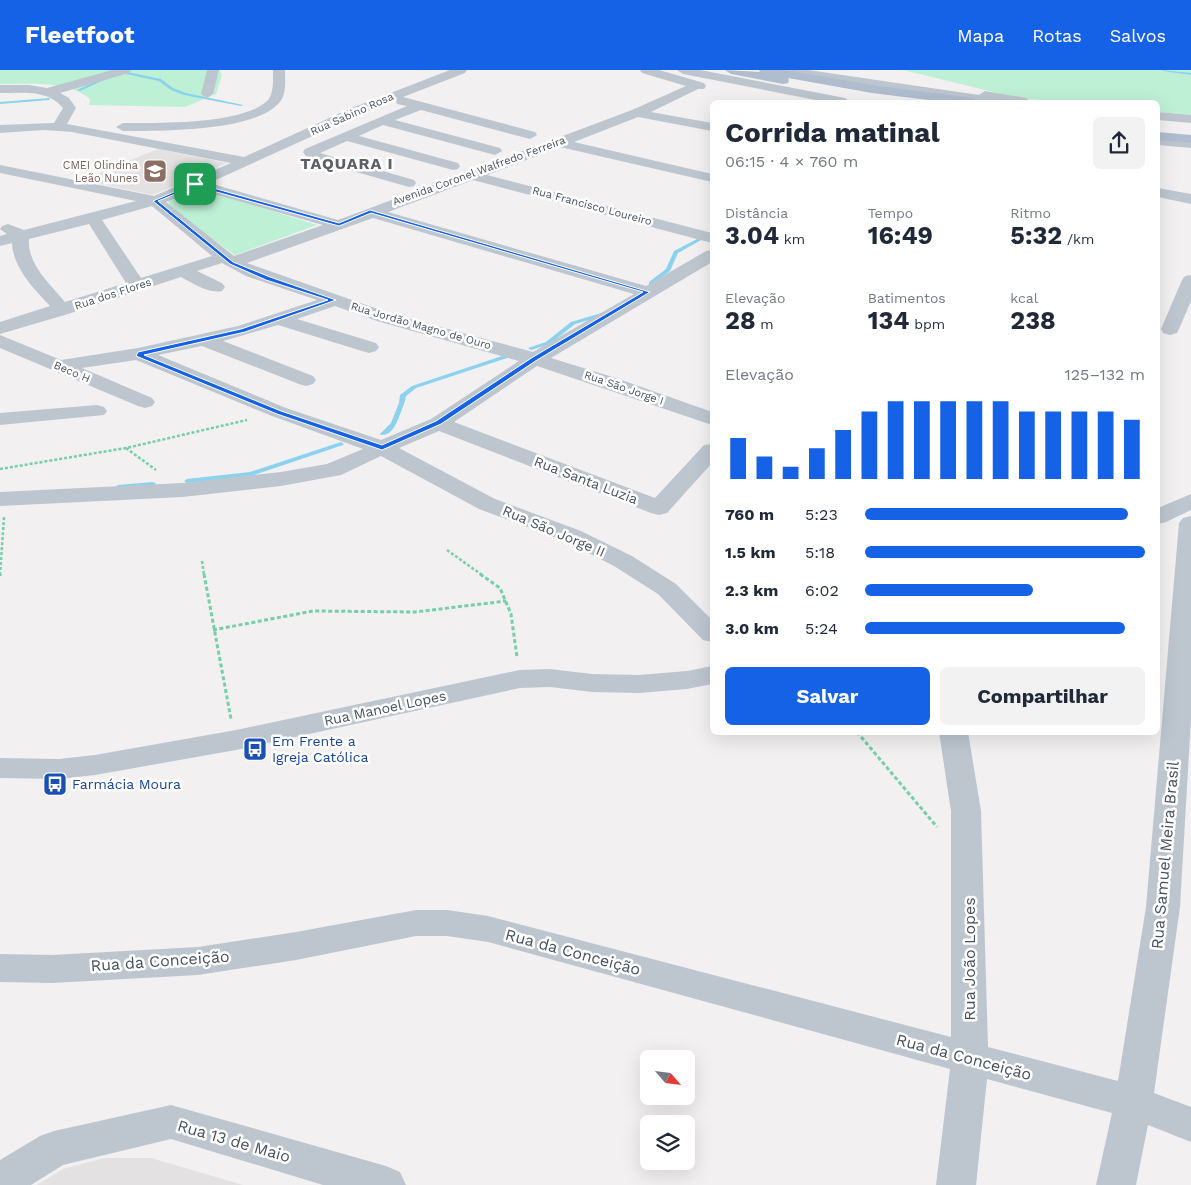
<!DOCTYPE html>
<html lang="pt">
<meta charset="utf-8">
<style>
:root{--surface:#fff;--page:#f2f2f3;--text:#1f2937;--muted:#747a83;--accent:#1562e7}
body{margin:0;font-family:"Work Sans",sans-serif;background:var(--page);color:var(--text);height:100vh;display:flex;flex-direction:column;font-size:19px;white-space:nowrap}
*{box-sizing:border-box;margin:0}
p{font-size:16px;color:var(--muted)}
.icon{flex:none;width:28px;height:28px;fill:none;stroke:currentColor;stroke-width:2;stroke-linecap:round;stroke-linejoin:round}
.map{position:relative;flex:1;overflow:hidden}
.details{position:absolute;left:710px;top:30px;width:450px;height:635px;display:flex;flex-direction:column;background:var(--surface);border-radius:8px;box-shadow:0 5px 20px #0002}
.details>*{flex:none}
.needle{width:32px;rotate:118deg}
.buttons{position:absolute;left:640px;top:980px;display:grid;gap:10px}
.buttons a{display:grid;place-items:center;width:55px;height:55px;border-radius:8px;background:var(--surface);box-shadow:0 5px 20px #0002;font-size:25px}
.pin{position:absolute;display:grid;place-items:center;width:42px;height:42px;color:#fff;margin:-21px;border-radius:10px;box-shadow:0 2px 8px #0006}
.round{display:grid;place-items:center;flex:none;width:52px;height:52px;border-radius:8px;background:var(--page)}
.summary{display:flex;align-items:center;justify-content:space-between;height:85px;padding:0 15px}
h1{font-size:28px;font-weight:700;line-height:38px}
.metrics{display:grid;grid-template-columns:repeat(3,1fr);gap:8px;height:85px;padding:5px 15px}
.metrics div{display:grid;align-content:center}
.metrics b{font-size:25px;font-weight:700}
.metrics small{font-size:14px;font-weight:400}
.metrics p{font-size:14px}
.chart{height:140px;padding:10px 15px}
.chart p{display:flex;justify-content:space-between}
.chart svg{width:100%;height:90px;margin-top:5px;stroke:var(--accent);stroke-width:6}
.action{display:flex;gap:10px;margin-top:auto;padding:10px 15px}
.action a{flex:1;height:58px;border-radius:8px;background:var(--accent);color:#fff;font-size:20px;font-weight:700;line-height:58px;text-align:center}
.action a+a{background:var(--page);color:var(--text)}
ul{padding:0 15px;list-style:none;font-size:16px}
li{display:grid;grid-template-columns:80px 60px 1fr;align-items:center;height:38px}
li i{height:12px;border-radius:6px;background:var(--accent)}
header{display:flex;align-items:center;gap:30px;box-sizing:border-box;height:70px;padding:0 25px;background:var(--accent);color:#fff}
header strong{font-size:24px}
nav{display:flex;gap:28px;margin-inline-start:auto;font-size:18px}
.map>svg:first-child{display:block}
.education{fill:#e3e1e2}
.green{fill:#bef0d5}
.lines{fill:none;stroke-linecap:round;stroke-linejoin:round}
.stream{fill:#8ad2ee;fill-rule:evenodd}
.path-far1{stroke:#75cfa9;stroke-width:2.5;stroke-dasharray:3 2;stroke-linecap:butt}
.path{stroke:#75cfa9;stroke-width:3;stroke-dasharray:4 2.5;stroke-linecap:butt}
.minor{fill:#bdc6cf;fill-rule:evenodd}
.major{fill:#afbdcf;fill-rule:evenodd}
.route{fill:#1562e7;stroke:#fff;fill-rule:evenodd}
.labels{text-anchor:middle;dominant-baseline:central;stroke-width:5;stroke-linejoin:round;paint-order:stroke}
.far-street-label{font-size:11px;fill:#47515e;stroke:#fff}
.far-education-label{font-size:11px;fill:#785e54;stroke:#fff;text-anchor:end}
.street-label{font-size:14px;fill:#47515e;stroke:#fff}
.transit-label{font-size:14px;fill:#164399;stroke:#fff;text-anchor:start}
.far-district-label{font-size:16px;font-weight:bold;letter-spacing:1px;fill:#5c5f65;stroke:#fff}
.near-street-label{font-size:16px;fill:#47515e;stroke:#fff}
</style>
<header>
<strong>Fleetfoot</strong>
<nav><a>Mapa</a><a>Rotas</a><a>Salvos</a></nav>
</header>
<div class="map">
<svg width="1191" height="1115" viewBox="0 0 1191 1115">
<rect width="100%" height="100%" fill="#f2f0f0"/>
<!-- education -->
<path class="education" d="M158 79 227 93 153 125 82 110Z
M104 1088H151L243 1115H37L63 1099Z"/>
<!-- green -->
<path class="green" d="M0 0H219L222 5 216 24 185 37 89 35 90 29C68 10 28 14 0 14Z
M903 0H1191V45L1158 42V32H1062L1018 28Z
M189 119H204L317 155 235 185 171 139 168 131 178 124Z"/>
<g class="lines">
<!-- stream -->
<path class="stream" d="M1161 0 1191 3V5L1163 1Z
M127 2 161 9 173 18 186 23 243 35 241 36 184 25 171 20 159 11 126 4Z
M101 9 104 10 80 21 77 20Z
M50 28 49 30 0 34V32Z
M699 168 703 169 678 183 670 201 653 214H649V212L666 199 674 181Z
M605 242 607 243V245L575 254 550 274 531 280 528 278 546 272 571 252Z
M508 284 511 286 510 287 416 318 406 326C405 332 403 336 401 342 397 351 394 365 381 365L380 364 391 353 399 333 400 325 412 316Z
M341 372 344 374 343 375 251 406 187 413 184 411 187 409 250 402Z
M153 412 155 413 156 414 155 415 118 419 115 417 118 415Z"/>
<!-- path-far1 -->
<path class="path-far1" d="M126 378 156 400
M0 399 126 378 247 350
M447 480 482 505
M202 491 204 505
M0 505 4 447"/>
<!-- path -->
<path class="path" d="M204 504 231 649
M480 504 500 518 511 544 517 587
M0 506V504
M213 560 313 541 415 542 506 531
M857 662 937 757"/>
<!-- minor -->
<path class="minor" d="M112 0H131L129 3 60 23 69 28 76 38 67 54 244 87 349 39 450 0H467L465 3 403 27 535 62 537 65 530 69 421 40 395 50 500 78 502 81 495 85 383 55 359 66 458 93 460 96 458 99 453 100 347 71 320 83 414 110 416 113 414 116 409 117 307 88 303 82 305 79 407 36 397 34 396 30 359 45 209 113 338 150 632 40 686 16 642 3 640 0H659L704 13 706 16 704 19H698L651 42 712 53V61L638 47 574 72 712 104V112L560 77 487 105 712 163V173L473 110 388 142 646 216 706 181 712 180V192L551 288 616 308 712 342V355L537 296 454 352 655 428 704 375 712 374V393L667 443 659 445 651 443 439 361 399 378 495 429 581 461 632 486 676 514 712 550V572L703 570 658 524 614 496 565 471 479 439 381 386 341 405 281 416 183 427 0 436V422L183 413 281 402 327 394 363 379 272 346 136 290 82 298 152 328 155 332 152 336 145 338 138 336 0 278V265L61 290 138 278 238 256 317 230 246 206 222 193 197 201 222 213 225 217 222 221C208 224 193 213 181 207L68 244 0 264V252L50 236C34 219 13 198 12 173L0 176V166L7 164 0 159 2 156 8 154 24 160 136 131 0 103V95L154 126 231 93 72 62 44 60 0 63V55L54 53 63 38C48 19 22 23 0 23V15H29L47 18ZM196 119 323 155 234 186 166 132ZM152 136 212 186 141 208 102 150ZM373 148 634 224 533 282 389 243 247 193ZM89 154 126 213 65 232C50 214 27 194 29 169ZM335 236 377 251 519 291 431 349 381 370 286 338 158 285 202 276 299 314 306 316 313 314 316 310 313 306 223 271 278 255 362 281 369 283 376 281 379 277 376 273 297 249Z
M207 0H219L213 24 207 28 201 24Z
M273 0H285C285 11 287 24 279 33 254 62 160 61 123 61L116 57 123 53C157 53 244 55 268 30 274 23 273 9 273 0Z
M677 0H700L845 28 851 32H826L683 4Z
M777 0H808L979 25 985 21 1026 28 1032 32H979L783 4Z
M1158 42 1191 45V53L1158 50Z
M1158 67 1191 70V78L1158 75Z
M1158 118 1191 124V134L1158 127Z
M1191 205V231L1179 259 1177 263 1170 265 1163 263 1161 259 1182 210 1185 206Z
M97 335 104 337 107 341 104 345 0 355V343Z
M1191 424V440L1166 452 1158 454V438Z
M1191 446V649L1180 837 1154 1023 1191 1037V1072L1148 1055 1136 1115H1096L1112 1043 987 1009 976 1115H936L950 999 488 872 447 866H416L296 890 198 905 52 913 0 912V884L52 885 198 877 296 862 416 840H447L488 846 951 967V741L939 662H968L981 741 988 977 1118 1011 1146 837 1179 453 1183 448Z
M712 596V614L687 619 639 623 592 622 550 617 520 618 236 680 95 705 59 709 0 708V688L59 689 95 685 236 660 520 600 550 599 592 604 639 605 687 601Z
M171 1035 386 1096 400 1102 406 1115H323L171 1069 63 1095 31 1115H0V1090L40 1066 54 1061Z"/>
<!-- major -->
<path class="major" d="M725 0 760 2 759 0H786L872 15 972 28 979 32H945L872 23 788 8 789 10 788 13 783 14 731 4Z
M1158 62 1191 65V73L1158 70Z"/>
</g>
<!-- route -->
<path class="route" d="M195 113 339 153 370 140 650 222 537 290 441 354 382 380 277 344 136 286 138 282 241 259 328 230 266 210 230 194 153 131ZM195 116 339 156 371 143 643 222 533 287 436 351 382 375 281 341 144 285 245 262 336 230 270 207 233 192 158 131Z"/>
<!-- icons -->
<defs>
<g id="school-square" transform="scale(1.25)"><rect x="-9" y="-9" width="18" height="18" rx="4" fill="#8d6e63" stroke="#fff"/><path d="M0-5L7-2L0 1L-7-2ZM-4 1L0 2.5L4 1V4Q0 6-4 4Z" fill="#fff"/></g>
<g id="bus-square" transform="scale(1.25)"><rect x="-9" y="-9" width="18" height="18" rx="4" fill="#1a4fb4" stroke="#fff"/><path d="M-5-6H5V4H4V6H2V4H-2V6H-4V4H-5ZM-3.5-4V0h7V-4ZM-3.5 1.2v1.5H-2V1.2ZM2 1.2v1.5H3.5V1.2Z" fill="#fff"/></g>
</defs>
<g fill-rule="evenodd">
<use href="#school-square" x="155" y="101"/>
<use href="#bus-square" x="255" y="679"/>
<use href="#bus-square" x="55" y="714"/>
</g>
<g class="labels">
<!-- far-street labels -->
<g class="far-street-label">
<text transform="translate(352 44) rotate(-24)">Rua Sabino Rosa</text>
<text transform="translate(479 101) rotate(-20)">Avenida Coronel Walfredo Ferreira</text>
<text transform="translate(592 136) rotate(15)">Rua Francisco Loureiro</text>
<text transform="translate(113 224) rotate(-18)">Rua dos Flores</text>
<text transform="translate(421 256) rotate(16)">Rua Jordão Magno de Ouro</text>
<text transform="translate(72 302) rotate(23)">Beco H</text>
<text transform="translate(624 318) rotate(19)">Rua São Jorge I</text>
</g>
<!-- far-education labels -->
<g class="far-education-label">
<text x="138" y="95">CMEI Olindina<tspan x="138" dy="13">Leão Nunes</tspan></text>
</g>
<!-- street labels -->
<g class="street-label">
<text transform="translate(586 410) rotate(21)">Rua Santa Luzia</text>
<text transform="translate(554 461) rotate(23)">Rua São Jorge II</text>
<text transform="translate(385 638) rotate(-12)">Rua Manoel Lopes</text>
</g>
<!-- transit labels -->
<g class="transit-label">
<text x="272" y="671">Em Frente a<tspan x="272" dy="16">Igreja Católica</tspan></text>
<text x="72" y="714">Farmácia Moura</text>
</g>
<!-- far-district labels -->
<g class="far-district-label">
<text x="347" y="93">TAQUARA I</text>
</g>
<!-- near-street labels -->
<g class="near-street-label">
<text transform="translate(1165 785) rotate(-85)">Rua Samuel Meira Brasil</text>
<text transform="translate(573 882) rotate(15)">Rua da Conceição</text>
<text transform="translate(969 889) rotate(-90)">Rua João Lopes</text>
<text transform="translate(160 891) rotate(-4)">Rua da Conceição</text>
<text transform="translate(964 987) rotate(15)">Rua da Conceição</text>
<text transform="translate(234 1071) rotate(16)">Rua 13 de Maio</text>
</g>
</g>
</svg>
<div class="buttons">
<a><svg class="needle" viewBox="-14 -14 28 28"><path d="M0-13l5 13h-10z" fill="#e53935"/><path d="M0 13l5-13h-10z" fill="#747a83"/></svg></a>
<a><svg class="icon" aria-label="layers" viewBox="0 0 24 24"><path d="M12 4l9 5-9 5-9-5zM3 14l9 5 9-5"/></svg></a>
</div>
<div class="pin" style="left:195px;top:114px;background:#1e9e55"><svg class="icon" aria-label="arrive" viewBox="0 0 24 24"><path d="M6 21V4h12l-3 4 3 4H6"/></svg></div>
<section class="details">
<div class="summary"><div><h1>Corrida matinal</h1><p>06:15 · 4 × 760 m</p></div><a class="round"><svg class="icon" aria-label="share" viewBox="0 0 24 24"><path d="M12 15V3M7 8l5-5 5 5M5 13v7h14v-7"/></svg></a></div>
<div class="metrics">
<div><p>Distância</p><b>3.04<small> km</small></b></div>
<div><p>Tempo</p><b>16:49</b></div>
<div><p>Ritmo</p><b>5:32<small> /km</small></b></div>
</div>
<div class="metrics">
<div><p>Elevação</p><b>28<small> m</small></b></div>
<div><p>Batimentos</p><b>134<small> bpm</small></b></div>
<div><p>kcal</p><b>238</b></div>
</div>
<div class="chart"><p><span>Elevação</span>125–132 m</p>
<svg viewBox="0 0 160 44" preserveAspectRatio="none"><path d="M5 44V24M15 44V33M25 44V38M35 44V29M45 44V20M55 44V11M65 44V6M75 44V6M85 44V6M95 44V6M105 44V6M115 44V11M125 44V11M135 44V11M145 44V11M155 44V15"/></svg>
</div>
<ul>
<li><b>760 m</b>5:23<i style="width:94%"></i></li>
<li><b>1.5 km</b>5:18<i style="width:100%"></i></li>
<li><b>2.3 km</b>6:02<i style="width:60%"></i></li>
<li><b>3.0 km</b>5:24<i style="width:93%"></i></li>
</ul>
<div class="action"><a>Salvar</a><a>Compartilhar</a></div>
</section>
</div>
